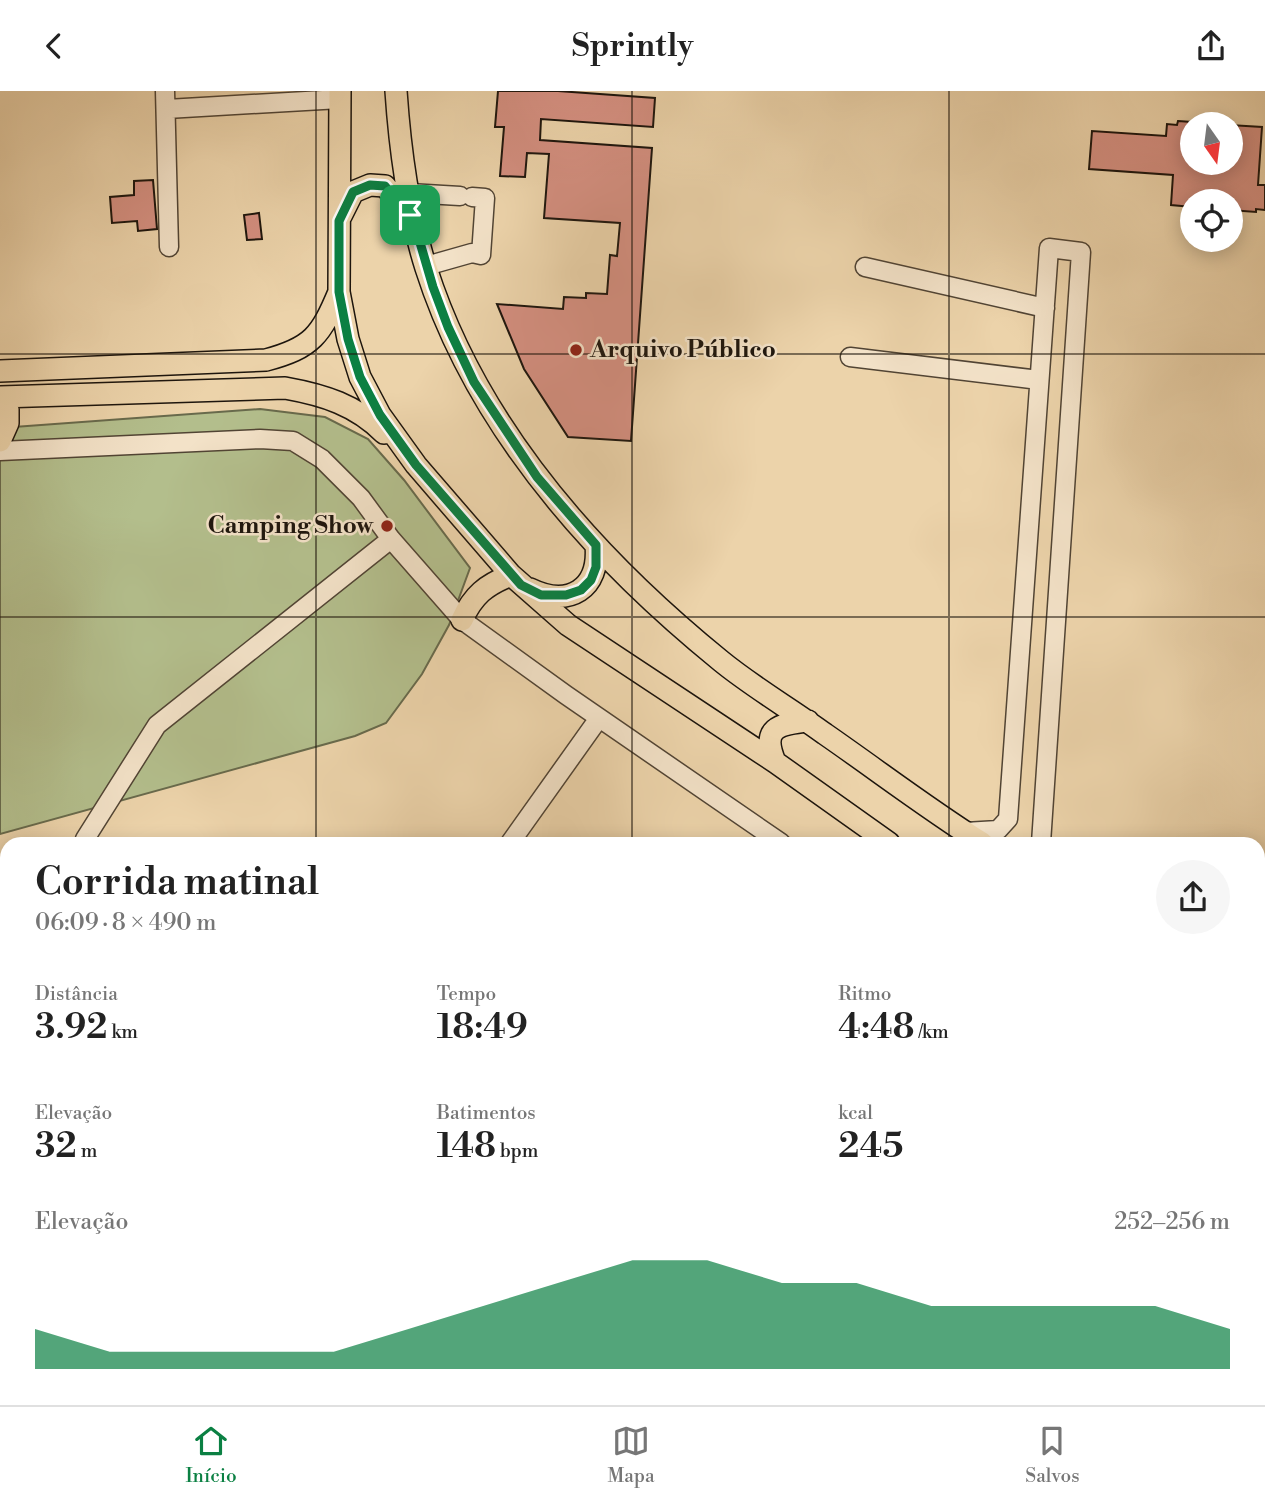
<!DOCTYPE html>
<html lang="pt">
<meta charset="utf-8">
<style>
:root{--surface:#fff;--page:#f6f6f6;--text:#222;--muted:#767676;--line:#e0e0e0;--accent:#0b8043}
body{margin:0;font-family:"Libre Bodoni",serif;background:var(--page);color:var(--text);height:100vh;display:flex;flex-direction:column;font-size:26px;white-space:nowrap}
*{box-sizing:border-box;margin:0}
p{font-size:23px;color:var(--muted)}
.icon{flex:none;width:38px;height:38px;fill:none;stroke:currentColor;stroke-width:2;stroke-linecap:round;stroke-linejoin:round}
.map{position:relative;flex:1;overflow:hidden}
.drawer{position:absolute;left:0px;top:746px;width:1265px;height:569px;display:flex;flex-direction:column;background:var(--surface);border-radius:21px 21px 0 0;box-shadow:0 4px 18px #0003}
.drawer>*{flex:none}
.needle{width:46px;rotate:166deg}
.fabs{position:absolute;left:1180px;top:21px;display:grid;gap:14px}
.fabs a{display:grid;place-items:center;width:63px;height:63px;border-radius:50%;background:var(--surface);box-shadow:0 4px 18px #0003;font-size:35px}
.pin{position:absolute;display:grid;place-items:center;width:60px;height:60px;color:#fff;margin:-30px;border-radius:14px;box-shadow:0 4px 10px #0006}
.round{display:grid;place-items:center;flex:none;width:74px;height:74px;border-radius:37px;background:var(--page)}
.headline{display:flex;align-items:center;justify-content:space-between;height:119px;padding:0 35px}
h1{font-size:38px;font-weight:600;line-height:52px}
.figures{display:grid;grid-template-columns:repeat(3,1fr);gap:10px;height:119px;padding:7px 35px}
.figures div{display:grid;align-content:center}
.figures b{font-size:35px;font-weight:600}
.figures small{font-size:19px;font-weight:400}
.figures p{font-size:19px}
.chart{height:196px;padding:14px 35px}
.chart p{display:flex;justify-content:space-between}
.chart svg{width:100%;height:126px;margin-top:7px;fill:var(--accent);opacity:.7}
header{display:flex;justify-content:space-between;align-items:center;height:91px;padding:0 35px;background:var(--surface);font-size:32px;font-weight:600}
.dock{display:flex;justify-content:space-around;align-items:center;height:98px;border-top:2px solid var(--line);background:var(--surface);font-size:19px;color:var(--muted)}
.dock a{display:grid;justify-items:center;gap:4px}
.dock .active{color:var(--accent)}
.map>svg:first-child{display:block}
.green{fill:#b3be8c;stroke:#686a4c;stroke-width:2}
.building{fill:#d48f80;stroke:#1d150d;stroke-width:2}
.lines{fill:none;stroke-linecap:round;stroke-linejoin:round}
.minor-casing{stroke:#514434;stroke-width:21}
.major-casing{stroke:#1d150d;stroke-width:24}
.path{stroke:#1d150d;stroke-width:2.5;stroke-dasharray:5 3.5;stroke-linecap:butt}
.minor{stroke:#f3e2c8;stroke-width:18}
.major{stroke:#ecd3aa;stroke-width:21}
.route-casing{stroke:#fff;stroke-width:14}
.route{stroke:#0b8043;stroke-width:9}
.grid{fill:none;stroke:#1d150d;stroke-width:2;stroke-opacity:0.55}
.poi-dot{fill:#8f2418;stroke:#f3e2c8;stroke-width:2.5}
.labels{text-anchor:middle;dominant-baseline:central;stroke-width:5;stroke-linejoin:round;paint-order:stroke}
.poi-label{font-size:24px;font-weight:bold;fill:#1d150d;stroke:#f3e2c8;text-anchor:start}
</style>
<header><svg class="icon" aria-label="back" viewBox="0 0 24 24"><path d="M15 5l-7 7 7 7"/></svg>Sprintly<svg class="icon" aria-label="share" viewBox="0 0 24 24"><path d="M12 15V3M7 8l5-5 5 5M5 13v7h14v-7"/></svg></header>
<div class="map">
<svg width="1265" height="1314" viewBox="0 0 1265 1314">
<rect width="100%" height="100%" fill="#ecd3aa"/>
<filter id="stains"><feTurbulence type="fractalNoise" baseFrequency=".00286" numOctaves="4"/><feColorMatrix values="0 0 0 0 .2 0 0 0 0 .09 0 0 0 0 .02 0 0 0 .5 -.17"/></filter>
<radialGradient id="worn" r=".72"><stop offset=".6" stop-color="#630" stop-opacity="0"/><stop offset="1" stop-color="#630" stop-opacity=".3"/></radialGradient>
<!-- green -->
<path class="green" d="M260 318 325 326 368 348 404 389 470 477 449 534 422 583 386 632 355 645 0 743V337Z"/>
<!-- building -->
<path class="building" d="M498 0H558L655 7 653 36 541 28 540 49 652 57 631 350 568 346 524 278 497 213 563 218 564 206 586 207V202L607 203 610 164 617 165 620 132 544 127 549 63 527 62 525 86 500 85 504 36H495Z
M1178 30 1192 31V72H1230V34L1262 36 1258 94H1265V119L1256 118V121L1230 119V110H1192V116L1171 114 1173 84 1089 78 1092 40 1166 45 1167 33 1177 34Z
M153 89 157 138 138 140 137 130 112 132 110 106 134 104V90Z
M259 122 262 148 247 149 244 124Z"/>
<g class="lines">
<!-- minor casing -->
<g class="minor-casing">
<path id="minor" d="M165 0 169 156
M167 18 340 8
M409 102 460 105
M426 175 472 162 481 164 485 107 472 106
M865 176 1045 217
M850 266 1039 289
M0 360 260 348 293 350 322 368 361 407 391 448 462 529 566 604 781 752
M965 741 998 739 1008 728 1049 157 1081 161 1041 752
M85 748 157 634 391 448
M510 752 599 627
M0 973 7 971
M1258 1027 1265 1033
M1258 1214 1265 1244
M371 1307 373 1314
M1018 1307 1021 1314
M164 1314 186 1307
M600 1314 618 1307
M887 1314 908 1307
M934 1314 954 1307"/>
</g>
<!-- major casing -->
<g class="major-casing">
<path id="major" d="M340 0 339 201 348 248 360 286 380 324 416 374 511 484 568 534 775 671 889 752
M396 0C400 59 408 120 426 177 477 337 593 466 721 570 754 597 791 618 825 643 877 679 928 718 982 752
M341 125 353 101 370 94 385 95 411 126
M0 280 266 269C312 257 321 244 339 201
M0 306 285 297C324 304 356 314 384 342
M0 309 8 318V332L0 350
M530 498C569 517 600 498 596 454
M462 529C473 504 486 494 511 484
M775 671C761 637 778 633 808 630
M1258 939 1265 943
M1258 1010 1265 1015
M0 1114 7 1135
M65 1307 67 1314"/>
</g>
<!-- path -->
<path class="path" d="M1258 904 1265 908
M0 1223 7 1243
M29 1307 31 1314"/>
<!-- minor -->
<use href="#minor" class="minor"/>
<!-- major -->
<use href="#major" class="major"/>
</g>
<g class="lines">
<!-- route casing -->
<g class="route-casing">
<path id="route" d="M370 94 385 95 414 131 433 196 448 236 474 291 537 386 596 454V476L591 489 581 499 566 504H541L521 494 416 374 380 324 360 286 348 248 339 201V130L353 101Z"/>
</g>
<!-- route -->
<use href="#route" class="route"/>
</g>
<!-- grid -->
<path class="grid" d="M316 0V752M632 0V752M949 0V752M0 263H1265M0 526H1265M0 788H7M1258 788H1265M0 1051H7M1258 1051H1265M316 1307V1314M632 1307V1314M949 1307V1314"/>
<!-- markers -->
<g class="poi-dot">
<circle cx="576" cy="259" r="7"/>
<circle cx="387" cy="435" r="7"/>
</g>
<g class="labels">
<!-- poi labels -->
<g class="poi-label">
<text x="590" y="259">Arquivo Público</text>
<text x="373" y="435" text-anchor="end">Camping Show</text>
</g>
</g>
<rect width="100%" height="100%" filter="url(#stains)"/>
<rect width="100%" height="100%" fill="url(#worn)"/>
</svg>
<div class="fabs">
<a><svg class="needle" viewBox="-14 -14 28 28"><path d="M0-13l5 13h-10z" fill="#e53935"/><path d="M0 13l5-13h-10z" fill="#767676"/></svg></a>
<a><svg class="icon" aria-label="locate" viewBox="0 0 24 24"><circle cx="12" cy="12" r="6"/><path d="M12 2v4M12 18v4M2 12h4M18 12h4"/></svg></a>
</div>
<div class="pin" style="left:410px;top:124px;background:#1e9e55"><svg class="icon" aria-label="arrive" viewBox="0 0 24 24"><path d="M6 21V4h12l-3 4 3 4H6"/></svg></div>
<section class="drawer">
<div class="headline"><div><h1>Corrida matinal</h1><p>06:09 · 8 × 490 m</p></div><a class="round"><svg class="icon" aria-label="share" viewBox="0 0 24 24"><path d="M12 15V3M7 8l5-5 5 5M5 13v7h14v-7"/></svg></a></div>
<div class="figures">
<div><p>Distância</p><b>3.92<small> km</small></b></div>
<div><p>Tempo</p><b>18:49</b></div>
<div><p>Ritmo</p><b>4:48<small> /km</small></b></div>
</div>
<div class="figures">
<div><p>Elevação</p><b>32<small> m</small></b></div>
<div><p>Batimentos</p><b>148<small> bpm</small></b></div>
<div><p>kcal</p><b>245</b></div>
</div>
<div class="chart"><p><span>Elevação</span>252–256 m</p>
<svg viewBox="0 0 160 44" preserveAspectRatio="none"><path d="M0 44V30L10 38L20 38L30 38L40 38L50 30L60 22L70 14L80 6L90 6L100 14L110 14L120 22L130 22L140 22L150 22L160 30V44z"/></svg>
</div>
</section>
</div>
<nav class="dock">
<a class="active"><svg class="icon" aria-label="home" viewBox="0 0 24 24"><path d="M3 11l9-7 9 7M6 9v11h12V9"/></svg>Início</a>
<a><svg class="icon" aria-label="map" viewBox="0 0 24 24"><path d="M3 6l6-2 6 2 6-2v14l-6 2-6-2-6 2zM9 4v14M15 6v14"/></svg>Mapa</a>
<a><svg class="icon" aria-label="saved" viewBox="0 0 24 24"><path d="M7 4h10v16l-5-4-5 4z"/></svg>Salvos</a>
</nav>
